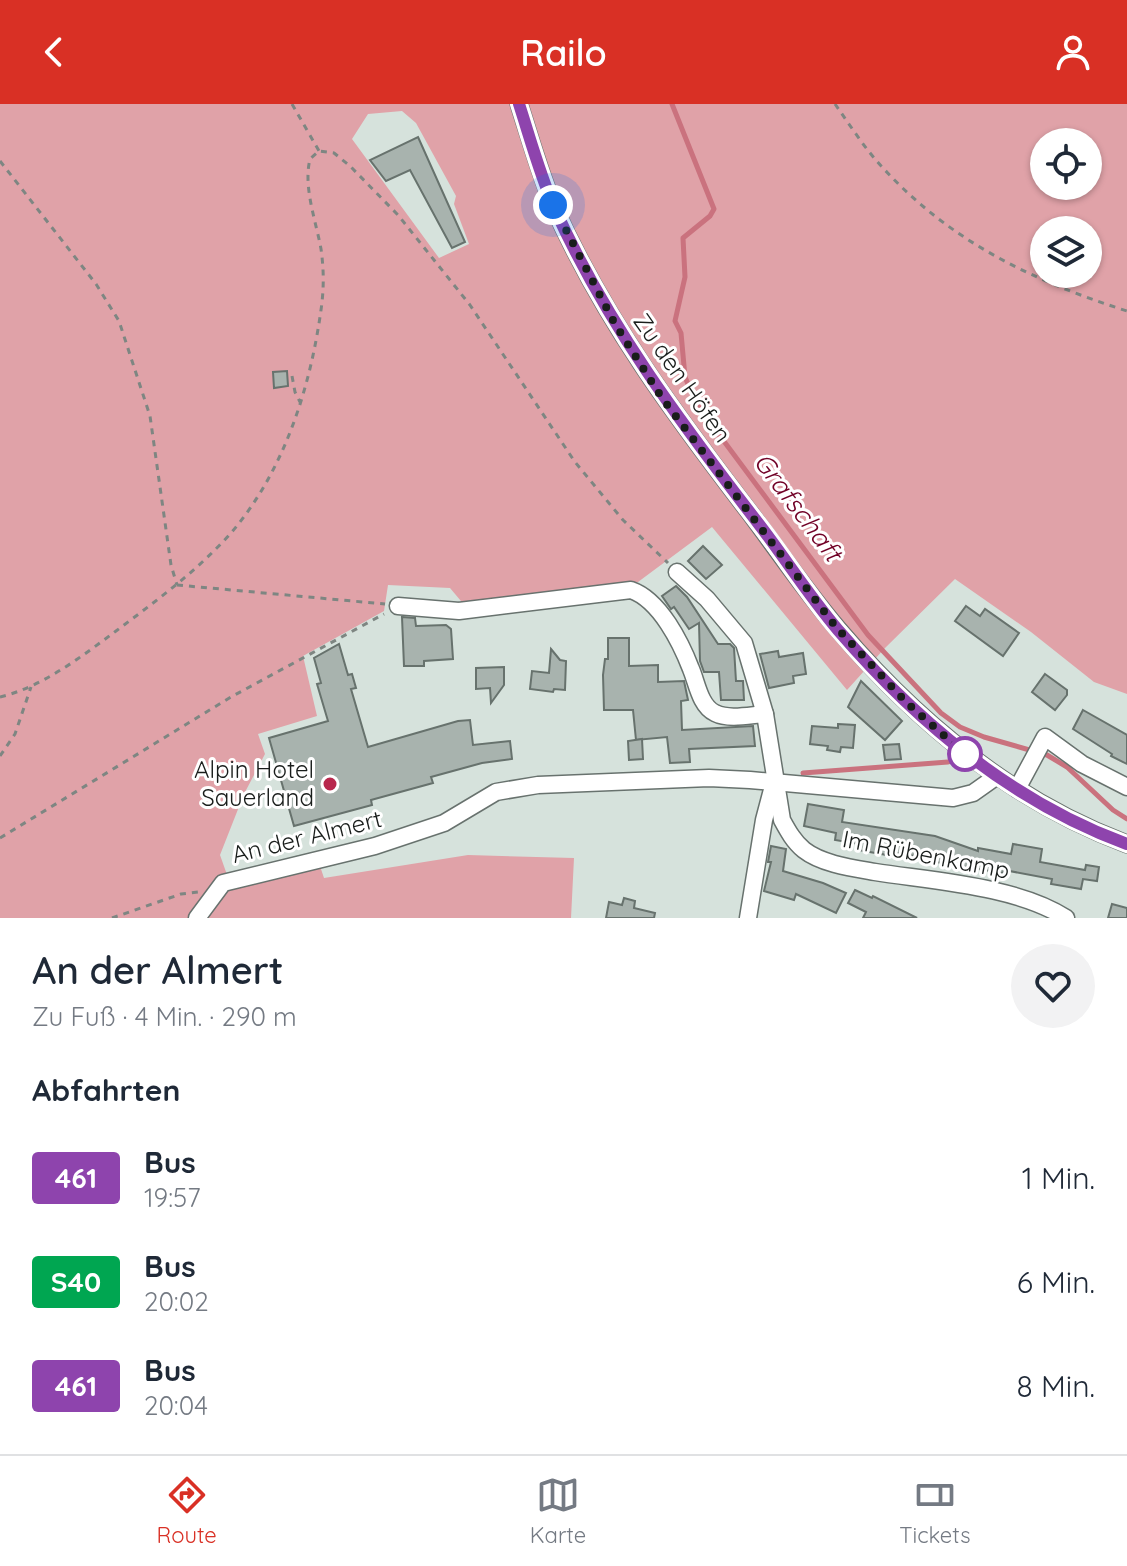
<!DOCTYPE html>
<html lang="de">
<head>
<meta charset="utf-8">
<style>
	body { margin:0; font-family:Quicksand,sans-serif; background:#f2f2f3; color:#1f2937; height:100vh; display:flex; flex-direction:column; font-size:30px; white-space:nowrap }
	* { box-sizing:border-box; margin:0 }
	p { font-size:26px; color:#747a83 }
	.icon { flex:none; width:44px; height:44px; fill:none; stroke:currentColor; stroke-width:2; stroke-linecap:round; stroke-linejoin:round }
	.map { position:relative; height:814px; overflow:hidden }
	.panel { display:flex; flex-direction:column; background:#fff; flex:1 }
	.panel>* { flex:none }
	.badge { padding:0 16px; border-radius:6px; font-size:28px; line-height:52px }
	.tools { position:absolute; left:1030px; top:24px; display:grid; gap:16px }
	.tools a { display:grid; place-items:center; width:72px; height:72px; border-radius:50%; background:#fff; box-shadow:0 2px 6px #0004; font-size:40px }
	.you { position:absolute; width:40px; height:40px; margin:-20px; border:6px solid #fff; border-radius:50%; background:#1a73e8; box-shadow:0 0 0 12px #1a73e833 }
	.map>.badge { position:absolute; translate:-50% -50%; box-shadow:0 0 0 4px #fff }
	h2 { padding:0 32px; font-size:30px; line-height:72px }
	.round { display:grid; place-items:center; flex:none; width:84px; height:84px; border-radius:42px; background:#f2f2f3 }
	.headline { display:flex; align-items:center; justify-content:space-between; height:136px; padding:0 32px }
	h1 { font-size:38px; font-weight:600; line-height:60px }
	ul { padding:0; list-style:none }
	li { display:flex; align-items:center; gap:24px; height:104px; padding:0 32px }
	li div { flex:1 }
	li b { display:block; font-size:30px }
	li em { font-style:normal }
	li .badge { min-width:88px; font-weight:700; text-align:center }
	header { display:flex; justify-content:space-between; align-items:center; height:104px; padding:0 32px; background:#d93025; color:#fff; font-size:36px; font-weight:600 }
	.dock { display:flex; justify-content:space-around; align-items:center; height:112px; border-top:2px solid #e0e1e3; background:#fff; font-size:22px; color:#747a83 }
	.dock a { display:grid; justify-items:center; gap:4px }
	.dock .selected { color:#d93025 }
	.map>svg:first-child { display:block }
	.green { fill:#e0a2a8; fill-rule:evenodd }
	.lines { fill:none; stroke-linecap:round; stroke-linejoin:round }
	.stream { stroke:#ca727e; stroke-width:5 }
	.building { fill:#a8b3ae; stroke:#67726d; stroke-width:2 }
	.minor-casing { stroke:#68726e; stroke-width:19 }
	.path { stroke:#7e8682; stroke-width:3; stroke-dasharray:6 6; stroke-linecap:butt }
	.minor { stroke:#fff; stroke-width:16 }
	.line-casing { stroke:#fff; stroke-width:18 }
	.line { stroke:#8e44ad; stroke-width:12 }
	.walk { stroke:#191d1b; stroke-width:8; stroke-dasharray:0 14.4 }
	.stop-dot { fill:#fff; stroke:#8e44ad; stroke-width:4 }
	.poi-dot { fill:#b8274c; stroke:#fff; stroke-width:3 }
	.labels { text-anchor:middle; stroke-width:6; stroke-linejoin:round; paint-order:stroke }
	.street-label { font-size:24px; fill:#191d1b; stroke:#fff }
	.poi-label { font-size:24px; fill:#191d1b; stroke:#fff; text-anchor:end }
	.water-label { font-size:26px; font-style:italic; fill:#710026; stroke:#fff }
</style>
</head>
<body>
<header><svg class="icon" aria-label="back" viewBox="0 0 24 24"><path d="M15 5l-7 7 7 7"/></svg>Railo<svg class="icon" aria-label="person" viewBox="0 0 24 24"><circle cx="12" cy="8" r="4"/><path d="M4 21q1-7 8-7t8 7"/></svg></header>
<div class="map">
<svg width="1127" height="814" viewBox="0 0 1127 814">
	<rect width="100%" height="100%" fill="#d6e2dc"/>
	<path class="green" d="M0,0H1127V590L1094,578L1031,528L955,475L884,545L847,586L712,423L638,478L466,503L450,484L388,481L384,507L303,552L317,612L258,630L265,650L244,690L220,751L231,782L320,762L324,774L468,751L574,754L571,814H0ZM402,7L416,19L456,92L454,100L469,140L439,154L352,35L368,10ZM1044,38H1088V82H1044ZM1044,126H1088V170H1044Z"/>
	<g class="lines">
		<g class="stream">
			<path d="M672,0L714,105L710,112L683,134L685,173L675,217L681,229L685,273L697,301L868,531L941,609L960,623L984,633L1047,651L1067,663L1113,706L1127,715"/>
			<path d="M803,669L948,658"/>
		</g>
	</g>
	<g class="building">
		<path d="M418,33L465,138L452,144L410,66L386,77L370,56Z"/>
		<path d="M287,267L288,282L274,284L273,268Z"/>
		<path d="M703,442L722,461L706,475L688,457Z"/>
		<path d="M676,482L687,493L718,540H730L734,544L736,577H743L744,596H721L719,568H704L700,557L699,519L689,525L674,503L671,505L662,492Z"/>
		<path d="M966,502L980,512L985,505L1019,529L1003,552L955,517Z"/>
		<path d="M402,513L415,514L416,522L446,521L451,525L453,555L424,557V562H404Z"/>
		<path d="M608,534H629V562L658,561V578L684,577L688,596L681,597L682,626L753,622L755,642L689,645L690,658L670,659L667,633L636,636L633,606H604L603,571L605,555H608Z"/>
		<path d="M339,540L348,571L352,570L356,584L351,585L368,643L458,617L470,616L473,641L510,637L512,655L482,659L431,673L433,679L371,696L372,701L294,722L269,634L328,617L317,580L321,579L314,554Z"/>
		<path d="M551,545L560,556L566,557L565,586L554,585L553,588L530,585L532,567L549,569Z"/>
		<path d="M778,547L779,553L803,549L806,570L793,572L794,579L769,584L760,550Z"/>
		<path d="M504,563V581L491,599L490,584L476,585V564Z"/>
		<path d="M1045,570L1067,586V591L1055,606L1032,588Z"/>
		<path d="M861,577L902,617L885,636L848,603Z"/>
		<path d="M1083,606L1127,631V660L1111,652L1112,650L1073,625Z"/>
		<path d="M838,620L855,621L853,644L841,643L840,648L827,646L828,642L810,640L812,622L838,624Z"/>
		<path d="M642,635L643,655L629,656L628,637Z"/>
		<path d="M899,640L901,655L885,656L883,641Z"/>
		<path d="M808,700L844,706L842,718L935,732L978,747V744L1011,750L1013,740L1042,745L1040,758L1085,766L1086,761L1099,763L1097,777L1083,775L1081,785L1051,780L1052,775L1004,766L1003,769L924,756L925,754L888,747L887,751L858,746L859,740L835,736L836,729L804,722Z"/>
		<path d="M771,742L786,745L783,767L823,779L846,789L836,809L796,790L794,796L764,787L771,758H768Z"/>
		<path d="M855,786L872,794L873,792L917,814H863L866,808L848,799Z"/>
		<path d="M624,794L635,797L634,804L655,809L654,814H606L609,798L622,801Z"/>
		<path d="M1112,800L1127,804V814H1108Z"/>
	</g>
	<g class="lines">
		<g class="minor-casing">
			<g id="minor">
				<path d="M519,0C530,34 540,70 554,103C605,217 675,311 750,409C779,448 807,489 838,525C917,618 1012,697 1127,740"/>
				<path d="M677,468L707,495L744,539L765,610L782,716C788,727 794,738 804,746C822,760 852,764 875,768C932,777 1017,782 1066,814"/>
				<path d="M398,502L459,507L631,486C660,496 681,539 691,565C697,579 700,602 715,609C729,616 750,611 765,610"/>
				<path d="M1017,685L1045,633L1082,660L1127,683"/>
				<path d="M197,814L223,779L375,742L444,719L496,688L538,681L709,674L750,676L953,694L973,689L997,672"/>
				<path d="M748,814L764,716L773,682"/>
			</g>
		</g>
		<g class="path">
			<path d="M292,0L319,47"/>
			<path d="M835,0C850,21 865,45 883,64C951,138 1033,177 1127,207"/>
			<path d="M0,57L96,180L119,217L150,312L171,461L177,481"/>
			<path d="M292,272L295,288L300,298"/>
			<path d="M177,481L385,500"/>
			<path d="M0,593C42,583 81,553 116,527C156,497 197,467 231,429C284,367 310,285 321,206C324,185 324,166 321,145C316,117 303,83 310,55L319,47L334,49L350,62L398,111L470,201L575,358L623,416L668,459"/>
			<path d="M0,652L15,630L31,583"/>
			<path d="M0,734L231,593L384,510"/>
			<path d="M112,814L181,790L198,788"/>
		</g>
		<use href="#minor" class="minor"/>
	</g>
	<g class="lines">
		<g class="line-casing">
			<path id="line" d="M519,0C530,34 540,71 554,103C606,219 681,319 758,419C785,454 809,492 838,526C917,618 1012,698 1127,740"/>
		</g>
		<use href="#line" class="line"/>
		<path class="walk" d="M553,101L615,220L662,294L836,523L908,600L965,650"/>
	</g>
	<circle class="stop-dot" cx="965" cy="650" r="16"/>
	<circle class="poi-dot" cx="330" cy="680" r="8"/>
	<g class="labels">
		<g class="street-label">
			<text transform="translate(682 274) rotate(55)" y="8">Zu den Höfen</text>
			<text transform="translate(307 733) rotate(-14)" y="8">An der Almert</text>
			<text transform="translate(926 751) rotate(11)" y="8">Im Rübenkamp</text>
		</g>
		<g class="poi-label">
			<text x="314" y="674">Alpin Hotel<tspan x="314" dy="28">Sauerland</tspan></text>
		</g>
		<g class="water-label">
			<text transform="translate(798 403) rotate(53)" y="9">Grafschaft</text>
		</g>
	</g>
</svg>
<div class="tools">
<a><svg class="icon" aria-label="locate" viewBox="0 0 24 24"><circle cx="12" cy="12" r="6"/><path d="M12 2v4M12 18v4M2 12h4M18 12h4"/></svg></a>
<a><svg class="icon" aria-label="layers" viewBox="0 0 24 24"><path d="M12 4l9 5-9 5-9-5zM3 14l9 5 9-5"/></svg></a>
</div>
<div class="you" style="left:553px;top:101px"></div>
</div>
<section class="panel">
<div class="headline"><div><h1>An der Almert</h1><p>Zu Fuß · 4 Min. · 290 m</p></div><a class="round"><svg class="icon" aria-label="heart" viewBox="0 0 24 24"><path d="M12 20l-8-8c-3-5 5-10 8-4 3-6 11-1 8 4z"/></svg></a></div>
<h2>Abfahrten</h2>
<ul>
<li><span class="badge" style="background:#8e44ad;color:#fff">461</span><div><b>Bus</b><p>19:57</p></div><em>1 Min.</em></li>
<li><span class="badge" style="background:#00a651;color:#fff">S40</span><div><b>Bus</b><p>20:02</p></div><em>6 Min.</em></li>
<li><span class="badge" style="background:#8e44ad;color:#fff">461</span><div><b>Bus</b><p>20:04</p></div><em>8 Min.</em></li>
</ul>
</section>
<nav class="dock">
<a class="selected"><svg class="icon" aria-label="directions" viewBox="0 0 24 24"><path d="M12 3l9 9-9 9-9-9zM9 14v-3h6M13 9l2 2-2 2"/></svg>Route</a>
<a><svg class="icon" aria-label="map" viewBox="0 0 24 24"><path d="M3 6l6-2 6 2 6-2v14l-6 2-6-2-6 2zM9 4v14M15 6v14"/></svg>Karte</a>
<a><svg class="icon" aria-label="tickets" viewBox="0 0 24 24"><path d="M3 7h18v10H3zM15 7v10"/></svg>Tickets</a>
</nav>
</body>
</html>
